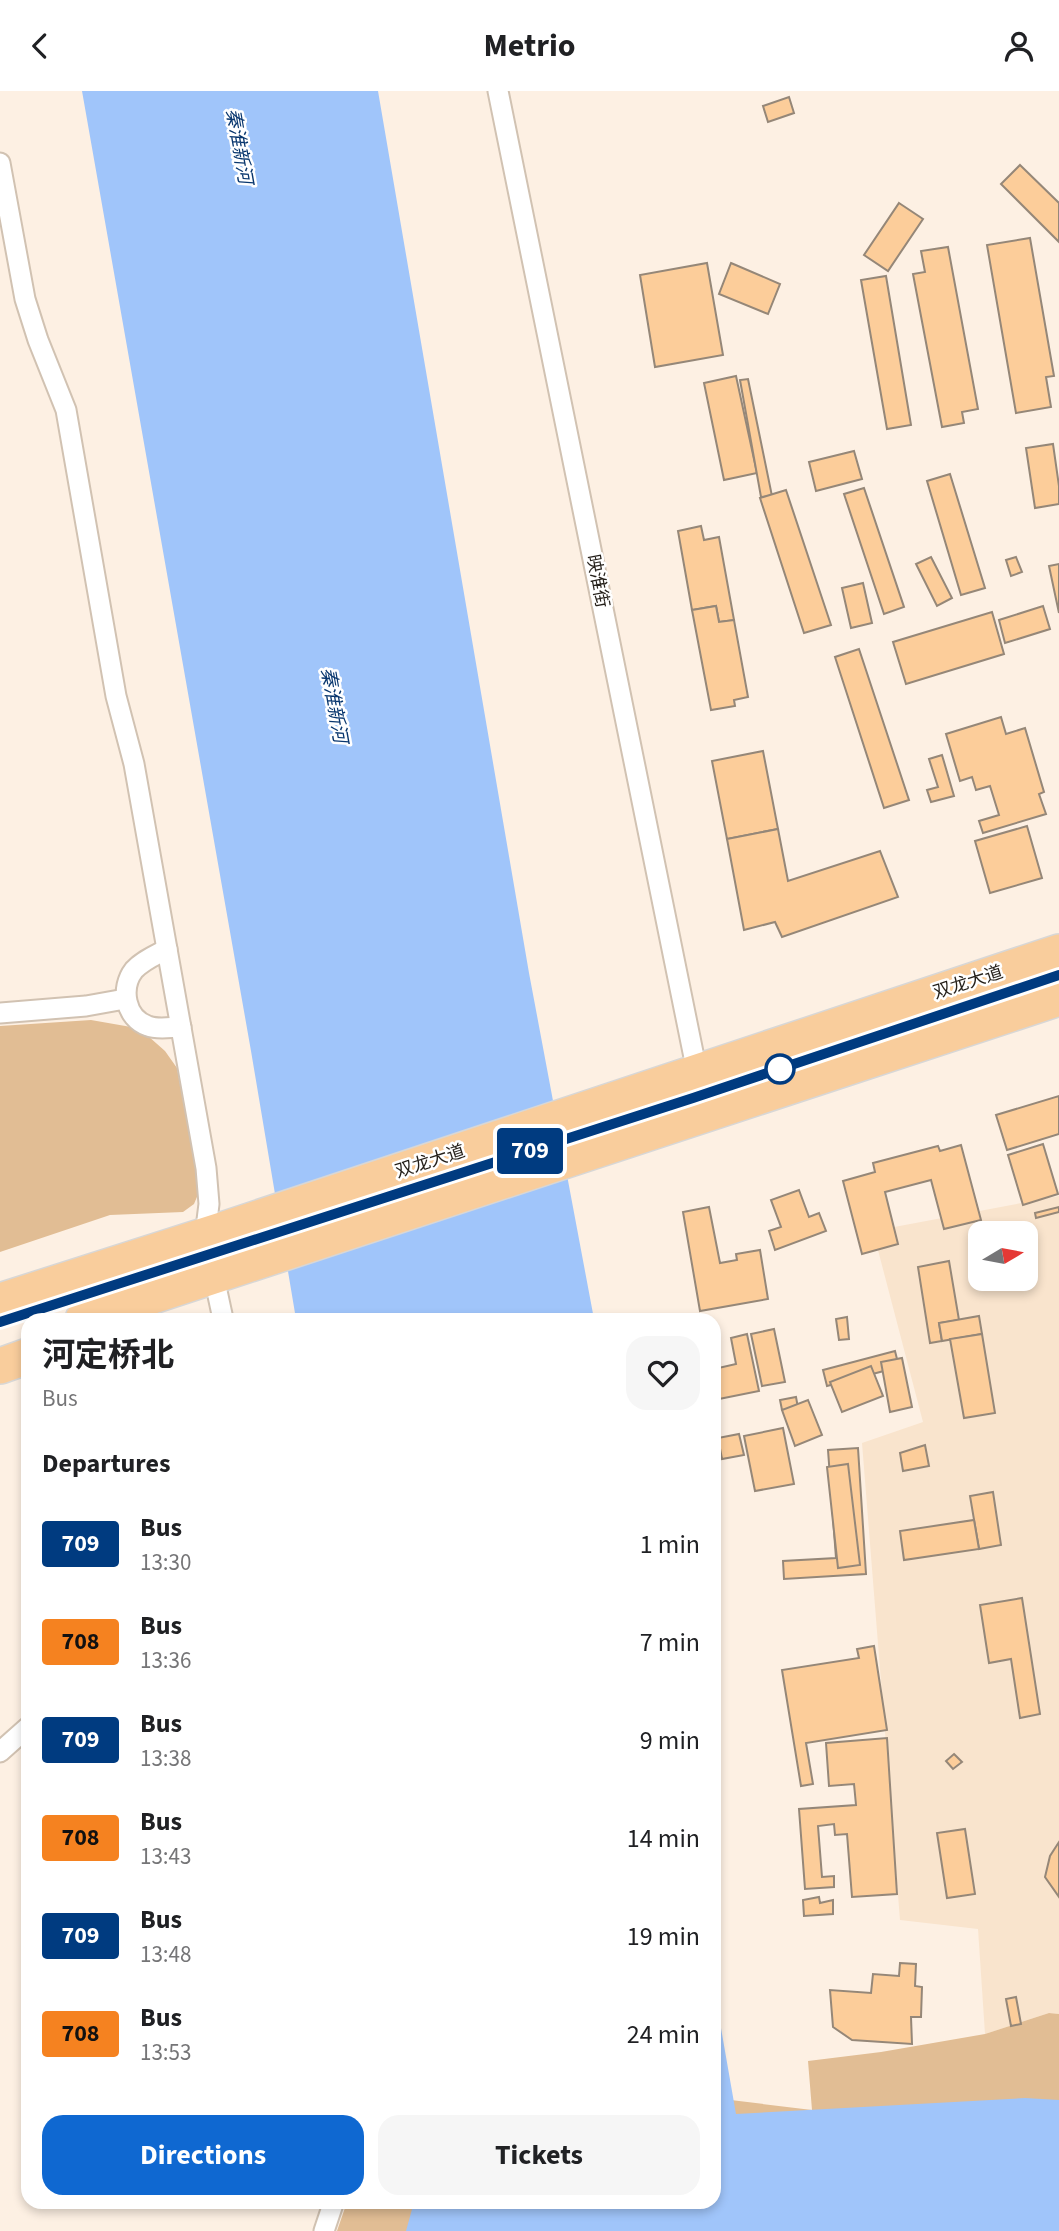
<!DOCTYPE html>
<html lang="en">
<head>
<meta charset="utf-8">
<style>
	body { margin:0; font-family:"Source Sans 3","Noto Sans SC",sans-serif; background:#f6f6f6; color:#202124; height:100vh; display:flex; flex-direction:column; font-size:26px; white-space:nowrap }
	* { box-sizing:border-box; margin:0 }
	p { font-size:23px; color:#757577 }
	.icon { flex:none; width:38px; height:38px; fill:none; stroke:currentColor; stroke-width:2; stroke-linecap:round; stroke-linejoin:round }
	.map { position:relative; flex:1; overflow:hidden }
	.sheet { position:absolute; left:21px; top:1222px; width:700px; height:896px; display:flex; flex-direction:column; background:#fff; border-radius:21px; box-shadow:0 4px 10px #0003 }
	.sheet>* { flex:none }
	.badge { padding:0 14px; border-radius:5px; font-size:24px; line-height:46px }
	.needle { width:46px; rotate:80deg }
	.fabs { position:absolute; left:968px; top:1130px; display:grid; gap:14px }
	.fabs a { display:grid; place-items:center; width:70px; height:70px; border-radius:14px; background:#fff; box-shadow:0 4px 10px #0003; font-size:35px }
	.map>.badge { position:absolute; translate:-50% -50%; box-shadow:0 0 0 4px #fff }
	h2 { padding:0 21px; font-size:26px; line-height:63px }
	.round { display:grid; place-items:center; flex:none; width:74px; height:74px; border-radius:21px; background:#f6f6f6 }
	.overview { display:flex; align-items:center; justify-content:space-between; height:119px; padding:0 21px }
	h1 { font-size:33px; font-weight:700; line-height:52px }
	.button { display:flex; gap:14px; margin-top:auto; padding:14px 21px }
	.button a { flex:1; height:80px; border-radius:21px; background:#0f68d1; color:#fff; font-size:28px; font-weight:700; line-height:80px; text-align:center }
	.button a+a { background:#f6f6f6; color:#202124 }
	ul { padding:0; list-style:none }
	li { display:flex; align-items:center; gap:21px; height:98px; padding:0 21px }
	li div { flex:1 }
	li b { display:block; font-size:26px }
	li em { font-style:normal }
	li .badge { min-width:77px; font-weight:700; text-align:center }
	header { display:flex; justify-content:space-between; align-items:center; height:91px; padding:0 21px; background:#fff; font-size:32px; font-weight:700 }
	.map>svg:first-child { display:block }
	.built { fill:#f9e4cd; fill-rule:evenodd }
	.green { fill:#e1bd94 }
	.water { fill:#a0c5fa }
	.building { fill:#fccd9a; stroke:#958778; stroke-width:2 }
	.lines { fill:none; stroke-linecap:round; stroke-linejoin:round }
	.street-casing { stroke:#d1c2b2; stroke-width:23 }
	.highway-casing { stroke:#d8d7d6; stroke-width:38 }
	.street { stroke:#fff; stroke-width:19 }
	.highway { stroke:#f9cd9c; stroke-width:35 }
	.line-casing { stroke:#fff; stroke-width:16 }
	.line { stroke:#003b80; stroke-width:10 }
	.stop-dot { fill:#fff; stroke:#003b80; stroke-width:3.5 }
	.labels { text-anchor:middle; stroke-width:5; stroke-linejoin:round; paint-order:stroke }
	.street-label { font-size:18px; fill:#241f19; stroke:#fff }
	.water-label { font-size:19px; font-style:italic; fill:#08366e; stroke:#fff }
</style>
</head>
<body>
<header><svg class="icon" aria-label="back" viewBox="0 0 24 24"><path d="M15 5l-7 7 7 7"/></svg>Metrio<svg class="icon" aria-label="person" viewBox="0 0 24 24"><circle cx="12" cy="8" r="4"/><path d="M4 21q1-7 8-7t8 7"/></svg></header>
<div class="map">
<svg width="1059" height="2140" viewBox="0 0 1059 2140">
	<rect width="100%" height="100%" fill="#fdf0e3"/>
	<path class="built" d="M1059,1105V1923L1049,1922L985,1943L978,1838L900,1829L862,1352L923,1331L873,1140ZM980,1143H1026V1188H980Z"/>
	<g class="green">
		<path d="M91,929L131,936L148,945L165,960L177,977L197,1084L199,1101L194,1113L183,1121L110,1124L0,1161V935Z"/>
		<path d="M1049,1922L1059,1923V2140H337L347,2111L714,2110V2007L812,2019L808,1970L881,1961L985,1943Z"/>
	</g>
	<g class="water">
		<path d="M82,0H378L529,882L594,1228H296L251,960Z"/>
		<path d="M714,1897L736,2023L1025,2007L1059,2009V2140H406L414,2111L714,2110Z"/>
	</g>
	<g class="building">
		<path d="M789,6L794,22L768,31L763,15Z"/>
		<path d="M1020,74L1059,112V151L1001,93Z"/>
		<path d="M899,112L923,128L888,180L864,164Z"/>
		<path d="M1030,147L1054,285L1046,286L1051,316L1016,322L987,154Z"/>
		<path d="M948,156L978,318L962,321L964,332L942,336L913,183L925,181L921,160Z"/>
		<path d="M707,172L723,264L655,276L640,184Z"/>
		<path d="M731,172L780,193L768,223L719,203Z"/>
		<path d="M886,185L911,334L887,338L861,189Z"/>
		<path d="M736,285L757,382L724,389L704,292Z"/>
		<path d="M748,288L772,405L761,406L740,289Z"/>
		<path d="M1053,353L1059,395V413L1035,417L1026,357Z"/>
		<path d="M854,360L862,388L816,400L809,371Z"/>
		<path d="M950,383L985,497L961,504L927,390Z"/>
		<path d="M864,397L904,516L884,523L844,403Z"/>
		<path d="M786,399L831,534L804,542L760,407Z"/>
		<path d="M701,435L704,449L719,446L734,529L719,531L716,515L692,519L678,440Z"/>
		<path d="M931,466L952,507L937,515L916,473Z"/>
		<path d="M1016,466L1022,481L1011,485L1006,469Z"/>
		<path d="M1059,473V522L1049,475Z"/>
		<path d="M863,492L872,532L851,537L842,497Z"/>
		<path d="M716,515L719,531L734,529L748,606L734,609L735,615L711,619L692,519Z"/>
		<path d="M1043,515L1050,538L1005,552L999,529Z"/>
		<path d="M992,521L1004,563L906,593L893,551Z"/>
		<path d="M859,558L909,709L884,717L835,566Z"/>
		<path d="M1001,626L1006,643L1025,637L1044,701L1039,703L1046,723L983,742L979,730L999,724L990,695L976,699L972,686L960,690L946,643Z"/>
		<path d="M763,660L778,738L727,748L712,670Z"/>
		<path d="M942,664L954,705L931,711L927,699L938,696L929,668Z"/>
		<path d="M1027,735L1042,787L990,802L975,750Z"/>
		<path d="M778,738L788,790L880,760L898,806L782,846L775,831L744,839L727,748Z"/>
		<path d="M1059,1005V1043L1007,1059L996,1024Z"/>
		<path d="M1043,1053L1058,1103L1023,1114L1008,1064Z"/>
		<path d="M961,1054L981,1129L944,1138L931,1089L885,1101L898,1153L862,1163L843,1090L875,1081L873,1072L938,1055L940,1060Z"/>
		<path d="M799,1099L809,1126L819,1122L826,1140L775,1159L769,1140L781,1136L771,1109Z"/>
		<path d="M709,1116L720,1172L737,1169L736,1163L760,1159L768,1208L700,1220L683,1121Z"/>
		<path d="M1059,1116V1121L1036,1127L1035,1122Z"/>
		<path d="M949,1170L959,1229L939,1232L942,1250L930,1252L918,1176Z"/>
		<path d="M979,1225L982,1243L942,1250L939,1232Z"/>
		<path d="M847,1226L849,1248L839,1249L836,1228Z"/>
		<path d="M774,1238L785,1291L762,1295L751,1243Z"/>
		<path d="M747,1243L759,1300L714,1309V1278L736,1273L731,1247Z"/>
		<path d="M982,1243L995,1322L964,1327L950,1248Z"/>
		<path d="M895,1260L899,1276L827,1295L823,1279Z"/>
		<path d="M902,1267L912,1316L890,1321L881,1271Z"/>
		<path d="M871,1275L883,1305L842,1321L830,1291Z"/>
		<path d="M796,1306L798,1317L782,1319L780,1309Z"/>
		<path d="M808,1309L822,1344L795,1355L782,1319Z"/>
		<path d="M783,1337L794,1393L755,1400L744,1345Z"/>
		<path d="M739,1343L744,1364L722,1368L718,1347Z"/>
		<path d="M925,1354L929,1375L903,1380L900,1362Z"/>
		<path d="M858,1357L866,1483L784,1488L783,1470L836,1467L828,1359Z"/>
		<path d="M848,1373L860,1474L838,1477L827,1376Z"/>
		<path d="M993,1401L1001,1454L979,1458L970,1405Z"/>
		<path d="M974,1429L979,1458L904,1469L900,1440Z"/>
		<path d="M1022,1507L1040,1623L1020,1627L1011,1568L989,1572L980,1514Z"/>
		<path d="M874,1555L887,1639L806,1652L813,1693L801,1695L782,1579L859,1567L857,1558Z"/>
		<path d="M887,1647L897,1803L852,1806L847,1743L835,1744L834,1733L818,1735L822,1786L834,1785V1796L805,1798L799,1718L856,1714L854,1693L829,1695L826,1652Z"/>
		<path d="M954,1663L962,1671L953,1678L946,1670Z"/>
		<path d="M965,1738L975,1803L947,1807L937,1742Z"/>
		<path d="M1059,1751V1806L1045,1786L1050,1765Z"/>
		<path d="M819,1806L820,1812L833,1809V1823L804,1825L803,1809Z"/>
		<path d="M900,1872L916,1873L915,1895L922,1896L921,1926H911L912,1953L852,1949L833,1936L830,1899L871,1902L873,1883L899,1885Z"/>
		<path d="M1016,1906L1021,1933L1011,1935L1006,1908Z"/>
	</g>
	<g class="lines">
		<g class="street-casing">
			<g id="street">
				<path d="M498,0L697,981"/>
				<path d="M0,72L25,208L38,249L66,319L116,605L134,673L206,1077L209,1113L205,1145"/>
				<path d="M167,858C156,864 143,869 134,879C120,897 125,927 148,935C158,939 171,936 181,936"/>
				<path d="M0,922L86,915L125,908"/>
				<path d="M217,1200L223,1228"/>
				<path d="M0,1661L28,1636"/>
				<path d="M324,2140L334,2110"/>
			</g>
		</g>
		<g class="highway-casing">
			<g id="highway">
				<path d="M0,1210L222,1139L1059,861"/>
				<path d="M83,1228L1059,907"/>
				<path d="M0,1275L28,1265"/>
			</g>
		</g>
		<use href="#street" class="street"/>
		<use href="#highway" class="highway"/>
	</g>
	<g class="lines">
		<g class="line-casing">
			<path id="line" d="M0,1231L693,1007L1059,884"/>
		</g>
		<use href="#line" class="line"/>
	</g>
	<circle class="stop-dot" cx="780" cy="978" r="14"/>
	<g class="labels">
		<g class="street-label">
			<text transform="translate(598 490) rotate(79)" y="6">映淮街</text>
			<text transform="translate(968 891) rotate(-18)" y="6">双龙大道</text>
			<text transform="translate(430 1070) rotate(-18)" y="6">双龙大道</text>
		</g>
		<g class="water-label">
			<text transform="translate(240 55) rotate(80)" y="7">秦淮新河</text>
			<text transform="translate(335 614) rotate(80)" y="7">秦淮新河</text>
		</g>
	</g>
</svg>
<div class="fabs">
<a><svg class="needle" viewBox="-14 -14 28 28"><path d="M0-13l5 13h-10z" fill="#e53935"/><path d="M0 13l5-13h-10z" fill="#757577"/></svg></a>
</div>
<b class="badge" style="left:530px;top:1060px;background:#003b80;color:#fff">709</b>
<section class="sheet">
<div class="overview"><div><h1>河定桥北</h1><p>Bus</p></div><a class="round"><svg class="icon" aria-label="heart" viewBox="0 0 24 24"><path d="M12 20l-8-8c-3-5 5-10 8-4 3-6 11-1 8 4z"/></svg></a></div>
<h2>Departures</h2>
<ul>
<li><span class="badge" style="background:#003b80;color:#fff">709</span><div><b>Bus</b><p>13:30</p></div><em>1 min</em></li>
<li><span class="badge" style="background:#f58220;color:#111">708</span><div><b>Bus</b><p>13:36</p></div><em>7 min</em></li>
<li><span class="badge" style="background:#003b80;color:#fff">709</span><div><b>Bus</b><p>13:38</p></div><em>9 min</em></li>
<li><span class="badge" style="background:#f58220;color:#111">708</span><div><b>Bus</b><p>13:43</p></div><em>14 min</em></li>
<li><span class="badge" style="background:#003b80;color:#fff">709</span><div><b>Bus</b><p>13:48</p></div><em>19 min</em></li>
<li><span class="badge" style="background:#f58220;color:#111">708</span><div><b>Bus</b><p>13:53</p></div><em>24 min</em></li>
</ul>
<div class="button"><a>Directions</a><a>Tickets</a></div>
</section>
</div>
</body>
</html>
